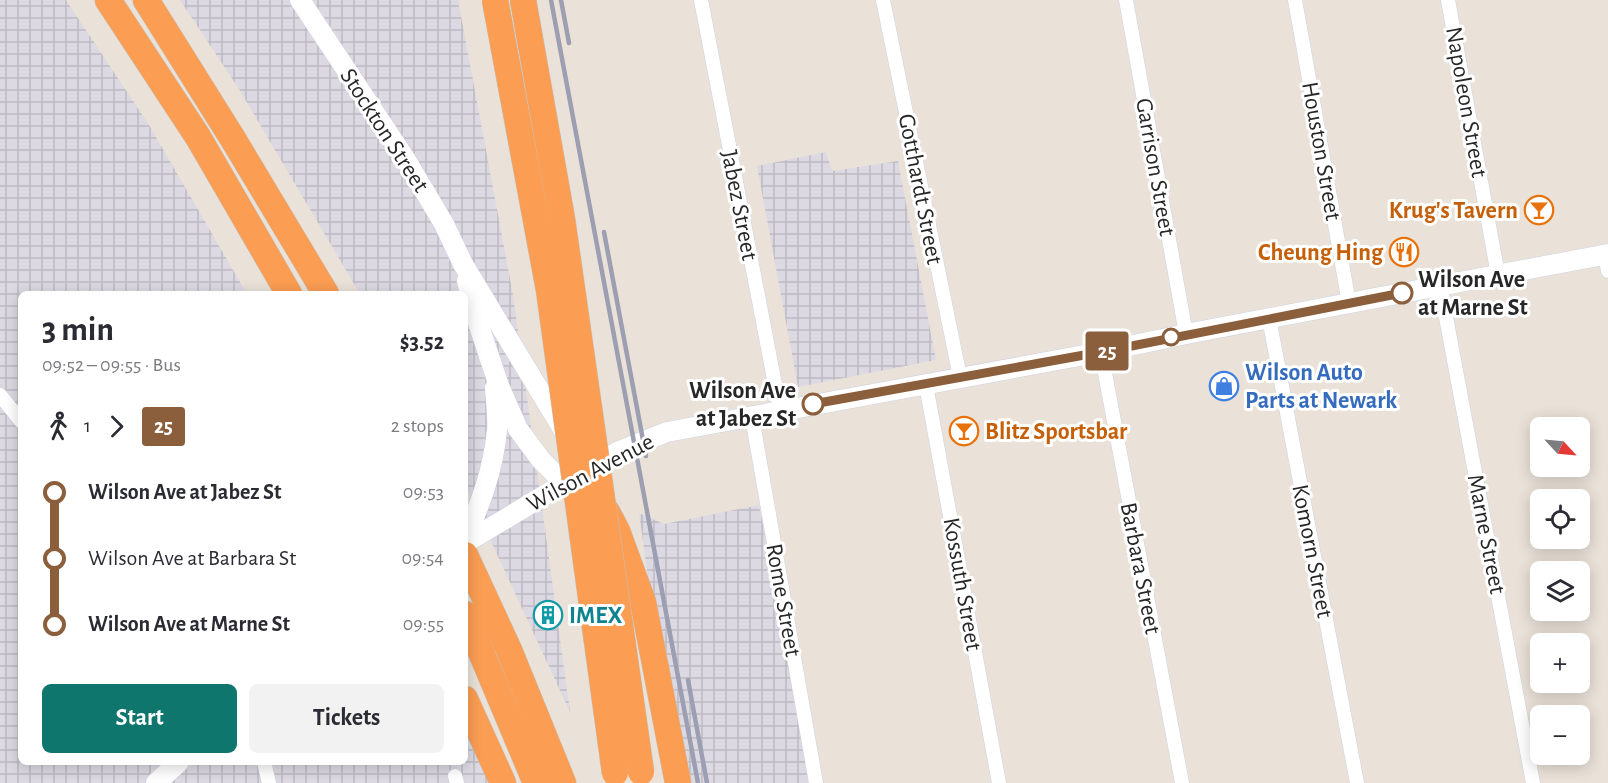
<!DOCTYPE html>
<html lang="en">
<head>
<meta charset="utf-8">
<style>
	body { margin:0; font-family:"Alegreya Sans",sans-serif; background:#f2f2f3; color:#2b2b33; height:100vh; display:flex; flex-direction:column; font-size:22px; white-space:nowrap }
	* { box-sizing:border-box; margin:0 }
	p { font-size:20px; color:#7c7c81 }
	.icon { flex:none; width:33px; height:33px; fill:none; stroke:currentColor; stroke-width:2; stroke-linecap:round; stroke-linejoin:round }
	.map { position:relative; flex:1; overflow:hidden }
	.side { position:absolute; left:18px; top:291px; width:450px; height:474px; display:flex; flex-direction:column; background:#fff; border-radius:9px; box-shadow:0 3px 15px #0003 }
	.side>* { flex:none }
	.badge { padding:0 12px; border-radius:4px; font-size:21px; line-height:39px }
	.needle { width:39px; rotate:116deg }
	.buttons { position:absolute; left:1530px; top:417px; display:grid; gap:12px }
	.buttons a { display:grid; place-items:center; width:60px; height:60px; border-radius:9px; background:#fff; box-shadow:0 3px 15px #0003; font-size:30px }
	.map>.badge { position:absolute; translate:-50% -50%; box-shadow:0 0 0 3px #fff }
	.legs { display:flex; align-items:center; gap:9px; height:66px; padding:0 24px; font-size:20px }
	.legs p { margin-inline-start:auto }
	.head { display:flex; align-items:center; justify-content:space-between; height:102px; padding:0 24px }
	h1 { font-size:33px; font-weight:700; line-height:45px }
	.button { display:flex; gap:12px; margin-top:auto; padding:12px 24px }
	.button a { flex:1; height:69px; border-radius:9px; background:#0f766e; color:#fff; font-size:24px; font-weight:700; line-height:69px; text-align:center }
	.button a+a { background:#f2f2f3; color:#2b2b33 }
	ul { padding:0 24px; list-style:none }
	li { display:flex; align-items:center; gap:21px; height:66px; font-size:22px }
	li i { display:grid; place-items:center; width:9px; height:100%; margin:0 8px; background:currentColor }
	li i::after { content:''; width:15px; height:15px; margin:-8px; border:4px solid; border-radius:50%; background:#fff }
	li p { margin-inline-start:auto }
	li:first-child i { background:linear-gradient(#0000 50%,currentColor 0) }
	li:last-child i { background:linear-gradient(currentColor 50%,#0000 0) }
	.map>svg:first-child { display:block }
	.industrial { fill:url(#industrial-grid) }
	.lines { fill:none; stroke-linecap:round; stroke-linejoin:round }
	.minor-casing { stroke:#ced1e0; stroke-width:15 }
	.secondary-casing { stroke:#ced1e0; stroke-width:21 }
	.motorway-casing { stroke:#c3c3c3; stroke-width:27 }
	.minor { stroke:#fff; stroke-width:14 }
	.secondary { stroke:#fff; stroke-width:20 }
	.motorway { stroke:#fb9d52; stroke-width:26 }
	.rail { stroke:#9c9eb1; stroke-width:4.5 }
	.motorway-bridge-casing { stroke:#c3c3c3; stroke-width:27; stroke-linecap:butt }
	.motorway-bridge { stroke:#fb9d52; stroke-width:26 }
	.line-1-casing { stroke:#fff; stroke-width:14 }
	.line-1 { stroke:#8b5e3c; stroke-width:9 }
	.stop-1-dot { fill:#fff; stroke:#8b5e3c; stroke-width:3 }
	.labels { text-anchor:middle; stroke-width:6; stroke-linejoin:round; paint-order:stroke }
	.street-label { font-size:24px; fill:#272727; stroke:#fff }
	.food-label { font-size:24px; font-weight:bold; fill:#c56008; stroke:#fff; text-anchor:end }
	.stop-label { font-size:24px; font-weight:bold; fill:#272727; stroke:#fff; text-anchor:start }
	.shop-label { font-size:24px; font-weight:bold; fill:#366cbe; stroke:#fff; text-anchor:start }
	.culture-label { font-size:24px; font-weight:bold; fill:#0d838f; stroke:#fff; text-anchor:start }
</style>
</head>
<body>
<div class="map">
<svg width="1608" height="783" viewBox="0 0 1608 783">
	<defs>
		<pattern id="industrial-grid" width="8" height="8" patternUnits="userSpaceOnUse" patternTransform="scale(1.5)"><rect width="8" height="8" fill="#dcd9e2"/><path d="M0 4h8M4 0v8" fill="none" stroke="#bdbac2"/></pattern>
	</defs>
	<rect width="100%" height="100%" fill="#eae2d8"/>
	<g class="industrial">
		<path d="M0,0H66L149,125L247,294H21V762H465V706L495,783H0Z"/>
		<path d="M180,0H458L513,295L570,712L465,485V294H360L239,89Z"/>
		<path d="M826,152L832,171L898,161L936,360L798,387L757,166Z"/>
		<path d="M759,505L812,783H677L639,513L664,524Z"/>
	</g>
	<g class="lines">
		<g class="minor-casing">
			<g id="minor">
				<path d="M701,0L780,410"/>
				<path d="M883,0L960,377"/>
				<path d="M1126,0L1186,334"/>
				<path d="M1295,0L1349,303"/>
				<path d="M1448,0L1498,275"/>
				<path d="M1605,255L1608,271"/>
				<path d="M1440,285L1533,783"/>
				<path d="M1269,318L1357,783"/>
				<path d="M1101,352L1182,783"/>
				<path d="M926,385L999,783"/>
				<path d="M0,395L21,421"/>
				<path d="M752,417L816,783"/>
				<path d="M264,762L269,783"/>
				<path d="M455,776L457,783"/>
			</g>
		</g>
		<g class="secondary-casing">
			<g id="secondary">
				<path d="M300,0L406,160L444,224L463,264L567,436"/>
				<path d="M467,281L475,314L499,386L518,429L541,460L564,483"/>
				<path d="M465,539C481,502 493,471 497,430C498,417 496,402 495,388"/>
				<path d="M465,543L617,452L667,432L1101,352L1186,334L1608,254"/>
				<path d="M156,783L179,762"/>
			</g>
		</g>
		<g class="motorway-casing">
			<g id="motorway">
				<path d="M108,0L198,137L289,294"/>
				<path d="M146,0L233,139L326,294"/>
				<path d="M607,512L617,531L643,602L678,783"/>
				<path d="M465,555L509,650L563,783"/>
				<path d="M465,614L536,783"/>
				<path d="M465,699L503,783"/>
			</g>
		</g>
		<use href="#minor" class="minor"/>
		<use href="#secondary" class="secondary"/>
		<use href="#motorway" class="motorway"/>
		<g class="rail">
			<path d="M551,0L698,783"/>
			<path d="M561,0L569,43"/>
			<path d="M604,232L646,456"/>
			<path d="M688,680L707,783"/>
		</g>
		<g class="motorway-bridge-casing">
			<g id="motorway-bridge">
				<path d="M495,0L549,290L615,773"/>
				<path d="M523,0L562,219L641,772"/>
			</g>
		</g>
		<use href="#motorway-bridge" class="motorway-bridge"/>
	</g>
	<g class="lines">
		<g class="line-1-casing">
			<path id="line-1" d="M813,404L1101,352L1402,293"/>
		</g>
		<use href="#line-1" class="line-1"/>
	</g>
	<defs>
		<g id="bar-ring" transform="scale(1.5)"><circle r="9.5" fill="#fff" stroke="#e8710a" stroke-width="1.5"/><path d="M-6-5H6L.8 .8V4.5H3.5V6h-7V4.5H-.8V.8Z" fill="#e8710a"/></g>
		<g id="restaurant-ring" transform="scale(1.5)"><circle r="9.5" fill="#fff" stroke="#e8710a" stroke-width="1.5"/><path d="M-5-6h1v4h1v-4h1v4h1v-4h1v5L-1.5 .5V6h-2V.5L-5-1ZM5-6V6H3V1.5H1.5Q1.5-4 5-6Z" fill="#e8710a"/></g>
		<g id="shop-ring" transform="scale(1.5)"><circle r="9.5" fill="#fff" stroke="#3f7fe0" stroke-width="1.5"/><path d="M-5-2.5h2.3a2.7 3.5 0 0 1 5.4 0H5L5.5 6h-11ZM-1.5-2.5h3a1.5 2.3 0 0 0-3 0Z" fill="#3f7fe0"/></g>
		<g id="building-ring" transform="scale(1.5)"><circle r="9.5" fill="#fff" stroke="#0f9aa8" stroke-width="1.5"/><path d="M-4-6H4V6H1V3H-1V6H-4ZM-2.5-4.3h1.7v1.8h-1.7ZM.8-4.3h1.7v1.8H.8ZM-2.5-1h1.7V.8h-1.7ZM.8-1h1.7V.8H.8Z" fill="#0f9aa8"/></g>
	</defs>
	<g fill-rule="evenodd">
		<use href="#bar-ring" x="1539" y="210"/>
		<use href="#restaurant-ring" x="1404" y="252"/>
		<use href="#shop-ring" x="1224" y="386"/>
		<use href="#bar-ring" x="964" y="431"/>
		<use href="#building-ring" x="548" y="615"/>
	</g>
	<g class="stop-1-dot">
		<circle cx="1402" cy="293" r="10"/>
		<circle cx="1171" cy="337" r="8"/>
		<circle cx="813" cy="404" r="10"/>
	</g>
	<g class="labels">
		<g class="street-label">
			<text transform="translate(1467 102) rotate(80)" y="8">Napoleon Street</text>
			<text transform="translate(385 130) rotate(57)" y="8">Stockton Street</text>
			<text transform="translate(1322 151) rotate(80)" y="8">Houston Street</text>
			<text transform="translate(1156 167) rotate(80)" y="8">Garrison Street</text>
			<text transform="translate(921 189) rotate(79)" y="8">Gotthardt Street</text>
			<text transform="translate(740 205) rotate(79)" y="8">Jabez Street</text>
			<text transform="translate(590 472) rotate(-28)" y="8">Wilson Avenue</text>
			<text transform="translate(1487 534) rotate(79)" y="8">Marne Street</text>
			<text transform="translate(1313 551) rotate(79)" y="8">Komorn Street</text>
			<text transform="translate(1141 568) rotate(79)" y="8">Barbara Street</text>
			<text transform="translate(963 584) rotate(80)" y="8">Kossuth Street</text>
			<text transform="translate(784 600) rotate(80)" y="8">Rome Street</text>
		</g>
		<g class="food-label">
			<text x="1518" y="218">Krug's Tavern</text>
			<text x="1383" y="260">Cheung Hing</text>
			<text x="985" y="439" text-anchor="start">Blitz Sportsbar</text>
		</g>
		<g class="stop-label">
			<text x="1418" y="287">Wilson Ave<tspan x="1418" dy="28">at Marne St</tspan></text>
			<text x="796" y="398" text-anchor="end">Wilson Ave<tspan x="796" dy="28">at Jabez St</tspan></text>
		</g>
		<g class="shop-label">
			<text x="1245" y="380">Wilson Auto<tspan x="1245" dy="28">Parts at Newark</tspan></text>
		</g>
		<g class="culture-label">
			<text x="569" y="623">IMEX</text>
		</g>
	</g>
</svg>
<div class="buttons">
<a><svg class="needle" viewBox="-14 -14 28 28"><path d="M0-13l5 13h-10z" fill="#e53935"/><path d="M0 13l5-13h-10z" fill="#7c7c81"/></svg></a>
<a><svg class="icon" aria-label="locate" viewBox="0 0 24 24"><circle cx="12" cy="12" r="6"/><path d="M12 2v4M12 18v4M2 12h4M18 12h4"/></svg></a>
<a><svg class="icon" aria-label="layers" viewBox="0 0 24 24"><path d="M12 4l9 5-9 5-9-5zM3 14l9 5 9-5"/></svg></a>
<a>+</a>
<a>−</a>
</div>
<b class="badge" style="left:1107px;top:351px;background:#8b5e3c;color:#fff">25</b>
<section class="side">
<div class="head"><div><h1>3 min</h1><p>09:52 – 09:55 · Bus</p></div><b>$3.52</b></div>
<div class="legs"><svg class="icon" aria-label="walk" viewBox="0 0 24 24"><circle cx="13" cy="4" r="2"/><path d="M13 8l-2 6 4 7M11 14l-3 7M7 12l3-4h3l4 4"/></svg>1<svg class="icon" aria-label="forward" viewBox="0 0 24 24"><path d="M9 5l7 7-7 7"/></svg><b class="badge" style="background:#8b5e3c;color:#fff">25</b><p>2 stops</p></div>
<ul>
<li><i style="color:#8b5e3c"></i><b>Wilson Ave at Jabez St</b><p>09:53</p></li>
<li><i style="color:#8b5e3c"></i><span>Wilson Ave at Barbara St</span><p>09:54</p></li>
<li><i style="color:#8b5e3c"></i><b>Wilson Ave at Marne St</b><p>09:55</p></li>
</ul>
<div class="button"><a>Start</a><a>Tickets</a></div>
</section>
</div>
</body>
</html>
